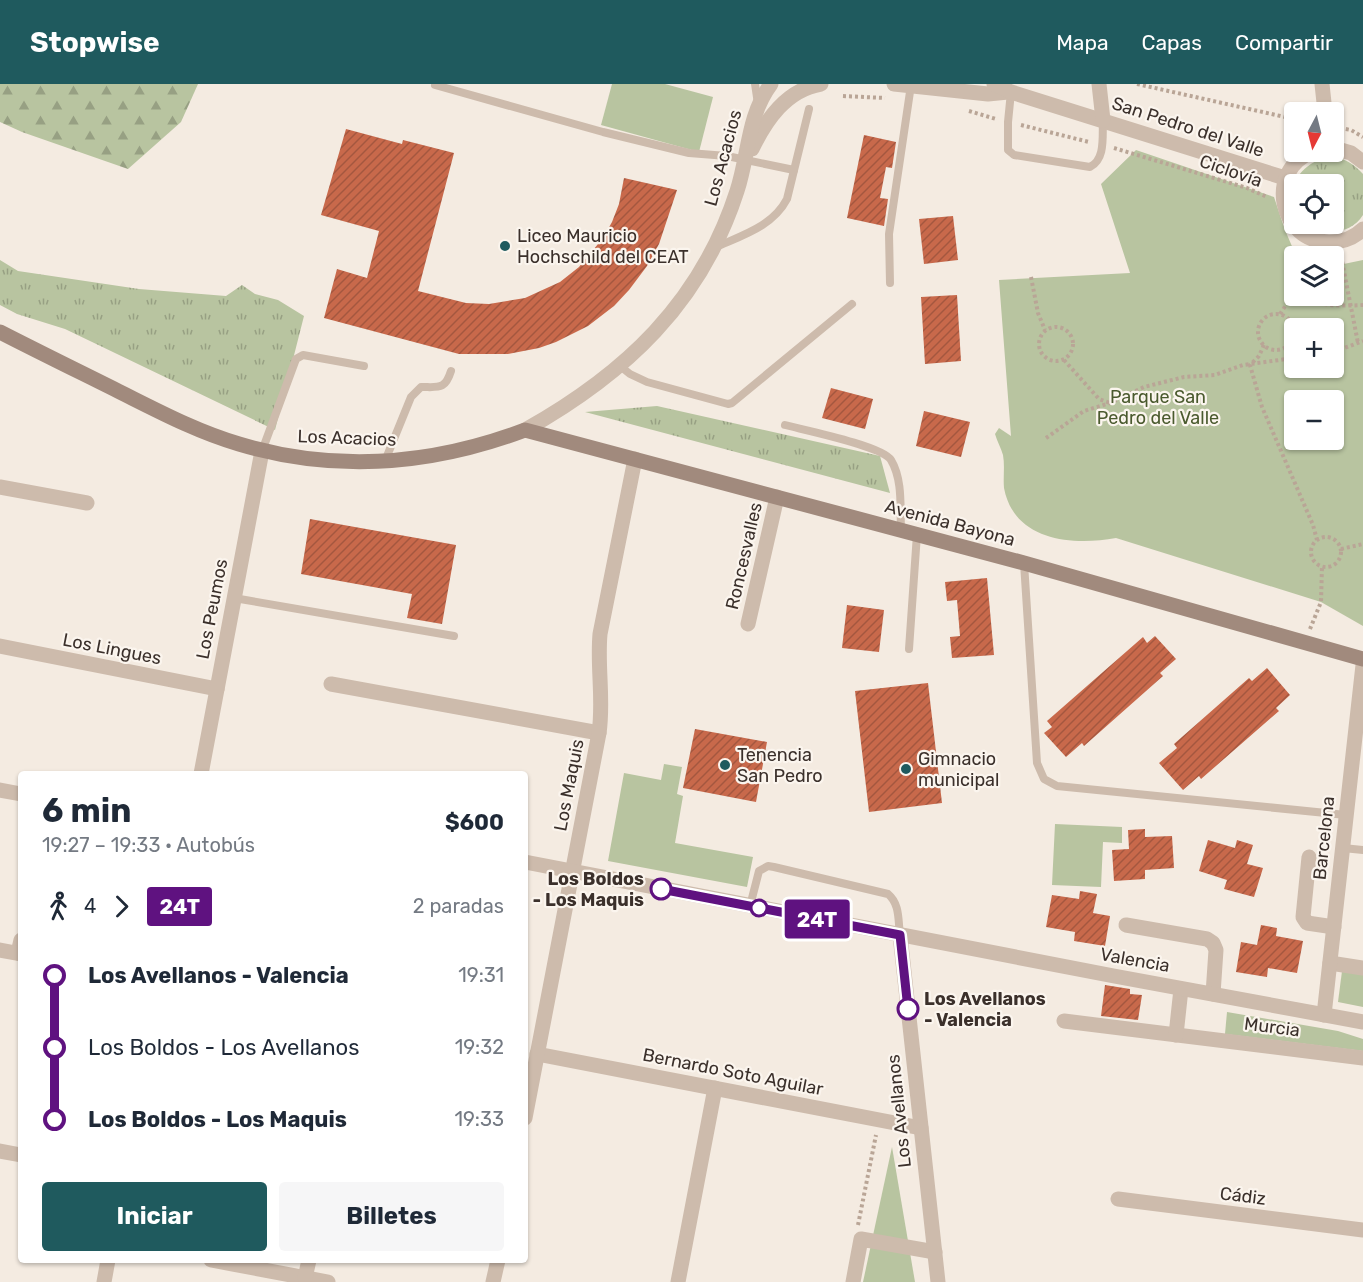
<!DOCTYPE html>
<html lang="es">
<head>
<meta charset="utf-8">
<style>
	body { margin:0; font-family:Rubik,sans-serif; background:#f6f6f7; color:#1f2937; height:100vh; display:flex; flex-direction:column; font-size:22px; white-space:nowrap }
	* { box-sizing:border-box; margin:0 }
	p { font-size:20px; color:#747a83 }
	.icon { flex:none; width:33px; height:33px; fill:none; stroke:currentColor; stroke-width:2; stroke-linecap:round; stroke-linejoin:round }
	.map { position:relative; flex:1; overflow:hidden }
	.panel { position:absolute; left:18px; top:687px; width:510px; height:492px; display:flex; flex-direction:column; background:#fff; border-radius:6px; box-shadow:0 2px 4px #0004 }
	.panel>* { flex:none }
	.badge { padding:0 12px; border-radius:4px; font-size:21px; line-height:39px }
	.needle { width:39px; rotate:187deg }
	.fabs { position:absolute; left:1284px; top:18px; display:grid; gap:12px }
	.fabs a { display:grid; place-items:center; width:60px; height:60px; border-radius:6px; background:#fff; box-shadow:0 2px 4px #0004; font-size:30px }
	.map>.badge { position:absolute; translate:-50% -50%; box-shadow:0 0 0 3px #fff }
	.legs { display:flex; align-items:center; gap:9px; height:66px; padding:0 24px; font-size:20px }
	.legs p { margin-inline-start:auto }
	.headline { display:flex; align-items:center; justify-content:space-between; height:102px; padding:0 24px }
	h1 { font-size:33px; font-weight:700; line-height:45px }
	.button { display:flex; gap:12px; margin-top:auto; padding:12px 24px }
	.button a { flex:1; height:69px; border-radius:6px; background:#1f5a5e; color:#fff; font-size:24px; font-weight:700; line-height:69px; text-align:center }
	.button a+a { background:#f6f6f7; color:#1f2937 }
	ul { padding:0 24px; list-style:none }
	li { display:flex; align-items:center; gap:21px; height:72px; font-size:22px }
	li i { display:grid; place-items:center; width:9px; height:100%; margin:0 8px; background:currentColor }
	li i::after { content:''; width:15px; height:15px; margin:-8px; border:4px solid; border-radius:50%; background:#fff }
	li p { margin-inline-start:auto }
	li:first-child i { background:linear-gradient(#0000 50%,currentColor 0) }
	li:last-child i { background:linear-gradient(currentColor 50%,#0000 0) }
	header { display:flex; align-items:center; gap:36px; box-sizing:border-box; height:84px; padding:0 30px; background:#1f5a5e; color:#fff }
	header strong { font-size:28px }
	nav { display:flex; gap:33px; margin-inline-start:auto; font-size:21px }
	.map>svg:first-child { display:block }
	.grass { fill:url(#grass-tufts) }
	.forest { fill:url(#forest-firs) }
	.park { fill:#b8c4a0; fill-rule:evenodd }
	.building { fill:url(#building-hatch) }
	.lines { fill:none; stroke-linecap:round; stroke-linejoin:round }
	.path { stroke:#b9a596; stroke-width:4; stroke-dasharray:3 3; stroke-linecap:butt }
	.service { stroke:#cdbbac; stroke-width:8 }
	.minor { stroke:#cdbbac; stroke-width:15 }
	.tertiary { stroke:#cdbbac; stroke-width:15 }
	.secondary { stroke:#a18a7d; stroke-width:15 }
	.line-1-casing { stroke:#fff; stroke-width:14 }
	.line-1 { stroke:#5f1280; stroke-width:9 }
	.poi-dot { fill:#1f5a5e; stroke:#fbf5ee; stroke-width:2 }
	.stop-1-dot { fill:#fff; stroke:#5f1280; stroke-width:3 }
	.labels { text-anchor:middle; stroke-width:4.5; stroke-linejoin:round; paint-order:stroke }
	.street-label { font-size:18px; fill:#3b302b; stroke:#fbf5ee }
	.poi-label { font-size:18px; fill:#3b302b; stroke:#fbf5ee; text-anchor:start }
	.park-label { font-size:18px; fill:#4a5a2e; stroke:#fbf5ee }
	.stop-label { font-size:18px; font-weight:bold; fill:#3b302b; stroke:#fbf5ee; text-anchor:end }
</style>
</head>
<body>
<header>
<strong>Stopwise</strong>
<nav><a>Mapa</a><a>Capas</a><a>Compartir</a></nav>
</header>
<div class="map">
<svg width="1363" height="1198" viewBox="0 0 1363 1198">
	<defs>
		<pattern id="grass-tufts" width="24" height="20" patternUnits="userSpaceOnUse" patternTransform="scale(1.5)"><rect width="24" height="20" fill="#b8c4a0"/><path d="M3 7l-1-3M5 7V3M7 7l1-3M15 17l-1-3M17 17v-4M19 17l1-3" fill="none" stroke="#97a083"/></pattern>
		<pattern id="forest-firs" width="22" height="20" patternUnits="userSpaceOnUse" patternTransform="scale(1.5)"><rect width="22" height="20" fill="#b8c4a0"/><path d="M5 1l3.5 6h-7zM16 11l3.5 6h-7z" fill="#97a083"/></pattern>
		<pattern id="building-hatch" width="6" height="6" patternUnits="userSpaceOnUse" patternTransform="scale(1.5)"><rect width="6" height="6" fill="#c8694b"/><path d="M-1 1l2-2M0 6l6-6M5 7l2-2" fill="none" stroke="#a4573f"/></pattern>
	</defs>
	<rect width="100%" height="100%" fill="#f4ebe1"/>
	<g class="grass">
		<path d="M1331,72C1345,75 1353,79 1363,90V131C1351,150 1325,153 1307,140H1334V100H1294V118C1289,93 1308,77 1331,72Z"/>
		<path d="M0,176L18,187L139,205L226,212L242,201L255,210L278,216L304,232L275,346L65,245L17,230L0,221Z"/>
		<path d="M657,322L880,372L890,409L585,328Z"/>
	</g>
	<path class="forest" d="M0,0H198L181,38L128,85L22,48L0,38Z"/>
	<g class="park">
		<path d="M612,0H665L713,13L699,68L601,41Z"/>
		<path d="M1136,66L1274,113L1285,146L1294,167L1306,172H1294V212H1334V182L1363,176V542L1321,518L1116,454C1072,462 1014,457 1004,404C1003,393 1005,382 1003,371C1001,364 997,357 995,350L999,344L1011,352L999,196L1130,189L1101,100ZM1294,244H1334V284H1294ZM1294,316H1334V356H1294Z"/>
		<path d="M664,680L682,683L677,710L683,712L675,759L753,773L747,803L608,777L624,689L661,696Z"/>
		<path d="M1055,740L1122,743V759L1103,758L1101,803L1052,801Z"/>
		<path d="M1342,887L1363,891V923L1338,918Z"/>
		<path d="M1227,928L1338,947L1363,955V967L1225,950Z"/>
		<path d="M892,1063L915,1198H863Z"/>
	</g>
	<g class="building">
		<path d="M346,45L402,60L403,56L454,69L418,207L466,219L489,220L525,214L560,198L579,183L603,154L612,138L619,120L624,94L677,106L659,160L647,182L629,206L614,222L588,242L556,258L539,264L508,270H459L324,234L337,185L367,194L379,147L321,131Z"/>
		<path d="M864,51L896,58L892,84L886,83L880,114L888,115L884,142L847,134Z"/>
		<path d="M953,132L958,176L924,180L919,135Z"/>
		<path d="M957,211L961,277L925,280L921,213Z"/>
		<path d="M831,304L873,315L865,345L822,334Z"/>
		<path d="M924,327L970,338L961,373L916,362Z"/>
		<path d="M310,435L456,461L442,540L407,534L412,510L301,490Z"/>
		<path d="M987,494L994,571L952,574L950,553L960,552L957,516L947,517L945,498Z"/>
		<path d="M847,521L884,526L879,568L842,564Z"/>
		<path d="M1155,552L1176,575L1160,589L1163,592L1084,662L1082,659L1066,673L1044,649L1052,643L1047,637L1143,553L1147,559Z"/>
		<path d="M1267,584L1290,611L1276,624L1279,627L1201,695L1199,692L1183,706L1159,679L1177,664L1174,660L1249,594L1252,597Z"/>
		<path d="M928,599L942,719L869,728L855,607Z"/>
		<path d="M695,645L767,658L756,718L683,704Z"/>
		<path d="M1145,745V753L1172,752L1174,784L1145,786V795L1114,797L1112,766L1129,765L1128,746Z"/>
		<path d="M1208,756L1235,764L1237,756L1253,761L1247,780L1263,784L1254,813L1224,805L1227,796L1199,787Z"/>
		<path d="M1080,807L1097,810L1093,829L1110,832L1105,862L1074,857L1075,848L1046,843L1052,811L1079,815Z"/>
		<path d="M1261,841L1277,844L1276,852L1303,857L1297,889L1268,884L1267,893L1236,888L1241,858L1257,861Z"/>
		<path d="M1105,901L1130,905V910L1142,911L1138,936L1101,932Z"/>
	</g>
	<g class="lines">
		<g class="path">
			<path d="M1137,0L1294,35"/>
			<path d="M843,12L885,14"/>
			<path d="M969,27L996,35"/>
			<path d="M1021,41L1089,58"/>
			<path d="M1334,43L1351,46L1363,53"/>
			<path d="M1114,64L1247,104L1267,113"/>
			<path d="M1341,172L1358,259"/>
			<path d="M1031,193L1038,229L1045,246"/>
			<path d="M1302,212C1319,223 1343,222 1363,221"/>
			<path d="M1280,230L1294,209"/>
			<circle cx="1276" cy="248" r="18"/>
			<circle cx="1056" cy="260" r="17"/>
			<path d="M1264,261L1259,272L1250,281L1262,323L1313,441L1317,456"/>
			<path d="M1334,268L1363,257"/>
			<path d="M1064,276L1099,315L1110,319"/>
			<path d="M1046,354L1084,327L1110,319L1144,303L1184,293L1215,291L1243,281L1294,274"/>
			<circle cx="1326" cy="468" r="15"/>
			<path d="M1341,465L1363,460"/>
			<path d="M1310,545L1321,518L1322,482"/>
			<path d="M858,1141L876,1051"/>
		</g>
		<g class="service">
			<path d="M755,0L758,20"/>
			<path d="M435,1L603,48L689,69L727,72L794,86"/>
			<path d="M1011,8L1008,38V66L1014,71L1090,83C1106,75 1102,52 1103,36"/>
			<path d="M716,163C743,151 773,142 787,115L809,25"/>
			<path d="M890,199L889,150L911,1"/>
			<path d="M620,282L630,290L647,298L728,320L732,319L852,220"/>
			<path d="M785,341C804,346 883,362 891,376C903,396 900,424 901,446"/>
			<path d="M262,367L296,275L303,271L364,282"/>
			<path d="M385,377L411,313L421,303C439,303 445,306 451,287"/>
			<path d="M1024,479L1037,679L1044,695L1057,702L1346,731"/>
			<path d="M234,514L454,552"/>
			<path d="M909,565L917,450"/>
			<path d="M1343,764L1363,766"/>
			<path d="M750,822L759,787L768,782L774,783L888,810C900,820 898,836 900,851"/>
		</g>
		<g class="minor">
			<path d="M894,0L988,10L1008,8"/>
			<path d="M994,0L1011,8L1285,94"/>
			<path d="M1099,0L1103,36"/>
			<path d="M1322,0L1325,28"/>
			<path d="M1334,64L1351,69L1363,78"/>
			<path d="M752,65C766,36 786,6 821,0"/>
			<path d="M1312,68C1265,86 1279,159 1330,158C1342,158 1354,154 1363,145"/>
			<path d="M525,346C625,290 701,219 737,107C749,71 747,32 771,0"/>
			<path d="M0,403L87,419"/>
			<path d="M748,540L777,413"/>
			<path d="M0,562L217,605"/>
			<path d="M331,600L599,649"/>
			<path d="M0,706L21,710"/>
			<path d="M1309,773L1303,833L1307,839L1334,843"/>
			<path d="M1126,841L1207,855L1213,859L1216,866L1213,910"/>
			<path d="M18,869L21,856"/>
			<path d="M1330,879L1363,884"/>
			<path d="M1324,931L1363,581"/>
			<path d="M1064,937L1363,974"/>
			<path d="M1176,951L1181,905"/>
			<path d="M537,970L921,1044"/>
			<path d="M525,1034L599,649C604,616 597,584 600,550L635,375"/>
			<path d="M0,1067L21,1071"/>
			<path d="M1118,1115L1363,1146"/>
			<path d="M211,1176L328,1198"/>
			<path d="M305,1194L309,1176"/>
			<path d="M104,1198L108,1176"/>
			<path d="M493,1198L498,1176"/>
			<path d="M678,1198L715,1004"/>
			<path d="M853,1198L861,1155L935,1168"/>
		</g>
		<g class="tertiary">
			<path d="M201,690L262,367"/>
			<path d="M525,778L1114,892L1363,938"/>
			<path d="M900,851L938,1198"/>
			<path d="M0,866L21,870"/>
		</g>
		<path class="secondary" d="M0,248C41,269 82,289 122,309C160,328 198,348 239,360C336,389 432,381 525,346L1024,479L1363,575"/>
	</g>
	<g class="lines">
		<g class="line-1-casing">
			<path id="line-1" d="M661,805L900,851L908,925"/>
		</g>
		<use href="#line-1" class="line-1"/>
	</g>
	<g class="poi-dot">
		<circle cx="505" cy="162" r="6"/>
		<circle cx="725" cy="681" r="6"/>
		<circle cx="906" cy="685" r="6"/>
	</g>
	<g class="stop-1-dot">
		<circle cx="661" cy="805" r="10"/>
		<circle cx="759" cy="824" r="8"/>
		<circle cx="908" cy="925" r="10"/>
	</g>
	<g class="labels">
		<g class="street-label">
			<text transform="translate(1188 43) rotate(18)" y="6">San Pedro del Valle</text>
			<text transform="translate(723 74) rotate(-75)" y="6">Los Acacios</text>
			<text transform="translate(1231 87) rotate(19)" y="6">Ciclovía</text>
			<text transform="translate(347 354) rotate(2)" y="6">Los Acacios</text>
			<text transform="translate(950 439) rotate(15)" y="6">Avenida Bayona</text>
			<text transform="translate(744 472) rotate(-77)" y="6">Roncesvalles</text>
			<text transform="translate(212 525) rotate(-79)" y="6">Los Peumos</text>
			<text transform="translate(112 565) rotate(11)" y="6">Los Lingues</text>
			<text transform="translate(569 701) rotate(-79)" y="6">Los Maquis</text>
			<text transform="translate(1324 754) rotate(-84)" y="6">Barcelona</text>
			<text transform="translate(1135 876) rotate(10)" y="6">Valencia</text>
			<text transform="translate(1272 943) rotate(7)" y="6">Murcia</text>
			<text transform="translate(733 988) rotate(11)" y="6">Bernardo Soto Aguilar</text>
			<text transform="translate(899 1027) rotate(-96)" y="6">Los Avellanos</text>
			<text transform="translate(1243 1112) rotate(7)" y="6">Cádiz</text>
		</g>
		<g class="poi-label">
			<text x="517" y="158">Liceo Mauricio<tspan x="517" dy="21">Hochschild del CEAT</tspan></text>
			<text x="737" y="677">Tenencia<tspan x="737" dy="21">San Pedro</tspan></text>
			<text x="918" y="681">Gimnacio<tspan x="918" dy="21">municipal</tspan></text>
		</g>
		<g class="park-label">
			<text x="1158" y="319">Parque San<tspan x="1158" dy="21">Pedro del Valle</tspan></text>
		</g>
		<g class="stop-label">
			<text x="644" y="801">Los Boldos<tspan x="644" dy="21">- Los Maquis</tspan></text>
			<text x="924" y="921" text-anchor="start">Los Avellanos<tspan x="924" dy="21">- Valencia</tspan></text>
		</g>
	</g>
</svg>
<div class="fabs">
<a><svg class="needle" viewBox="-14 -14 28 28"><path d="M0-13l5 13h-10z" fill="#e53935"/><path d="M0 13l5-13h-10z" fill="#747a83"/></svg></a>
<a><svg class="icon" aria-label="locate" viewBox="0 0 24 24"><circle cx="12" cy="12" r="6"/><path d="M12 2v4M12 18v4M2 12h4M18 12h4"/></svg></a>
<a><svg class="icon" aria-label="layers" viewBox="0 0 24 24"><path d="M12 4l9 5-9 5-9-5zM3 14l9 5 9-5"/></svg></a>
<a>+</a>
<a>−</a>
</div>
<b class="badge" style="left:817px;top:835px;background:#5f1280;color:#fff">24T</b>
<section class="panel">
<div class="headline"><div><h1>6 min</h1><p>19:27 – 19:33 · Autobús</p></div><b>$600</b></div>
<div class="legs"><svg class="icon" aria-label="walk" viewBox="0 0 24 24"><circle cx="13" cy="4" r="2"/><path d="M13 8l-2 6 4 7M11 14l-3 7M7 12l3-4h3l4 4"/></svg>4<svg class="icon" aria-label="forward" viewBox="0 0 24 24"><path d="M9 5l7 7-7 7"/></svg><b class="badge" style="background:#5f1280;color:#fff">24T</b><p>2 paradas</p></div>
<ul>
<li><i style="color:#5f1280"></i><b>Los Avellanos - Valencia</b><p>19:31</p></li>
<li><i style="color:#5f1280"></i><span>Los Boldos - Los Avellanos</span><p>19:32</p></li>
<li><i style="color:#5f1280"></i><b>Los Boldos - Los Maquis</b><p>19:33</p></li>
</ul>
<div class="button"><a>Iniciar</a><a>Billetes</a></div>
</section>
</div>
</body>
</html>
